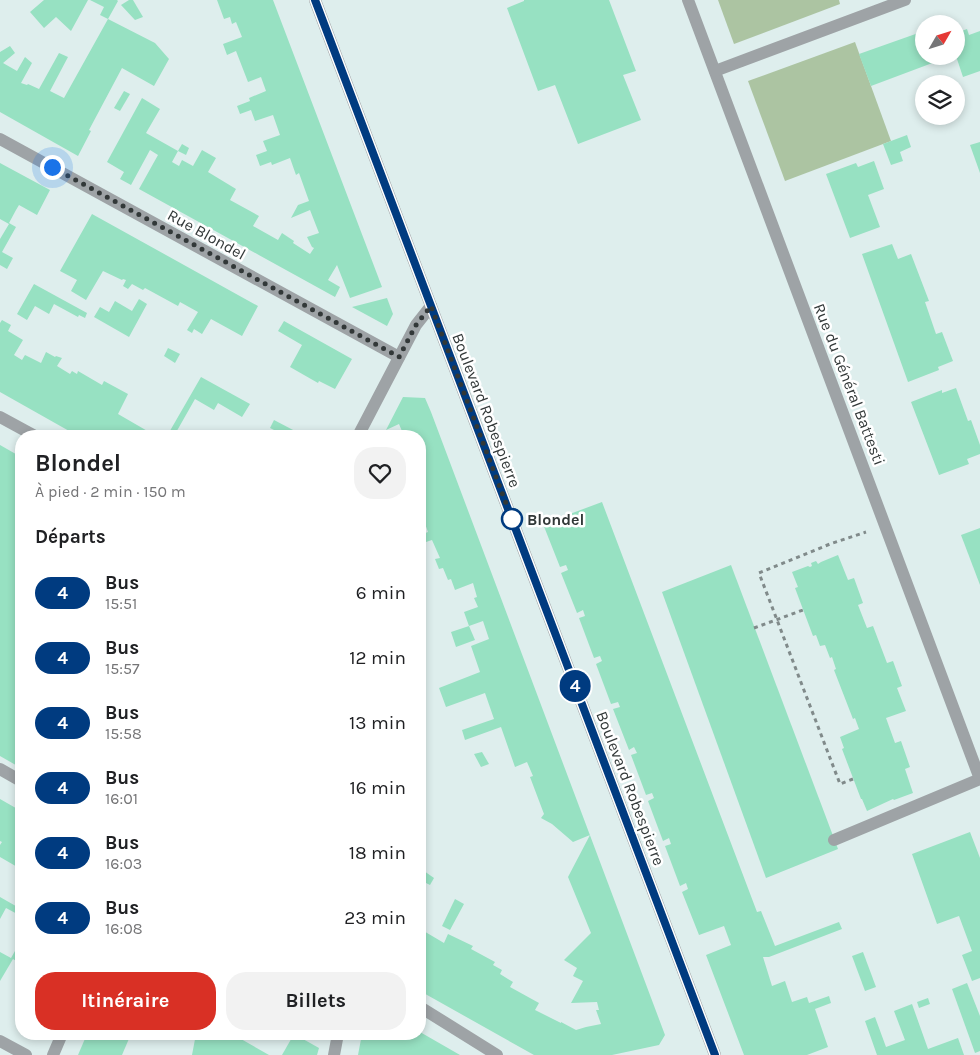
<!DOCTYPE html>
<html lang="fr">
<head>
<meta charset="utf-8">
<style>
	body { margin:0; font-family:Karla,sans-serif; background:#f2f2f2; color:#202124; height:100vh; display:flex; flex-direction:column; font-size:19px; white-space:nowrap }
	* { box-sizing:border-box; margin:0 }
	p { font-size:16px; color:#757577 }
	.icon { flex:none; width:28px; height:28px; fill:none; stroke:currentColor; stroke-width:2; stroke-linecap:round; stroke-linejoin:round }
	.map { position:relative; flex:1; overflow:hidden }
	.details { position:absolute; left:15px; top:430px; width:411px; height:610px; display:flex; flex-direction:column; background:#fff; border-radius:20px; box-shadow:0 2px 8px #0003 }
	.details>* { flex:none }
	.badge { padding:0 10px; border-radius:16px; font-size:18px; line-height:32px }
	.needle { width:32px; rotate:51deg }
	.tools { position:absolute; left:915px; top:15px; display:grid; gap:10px }
	.tools a { display:grid; place-items:center; width:50px; height:50px; border-radius:50%; background:#fff; box-shadow:0 2px 8px #0003; font-size:25px }
	.you { position:absolute; width:25px; height:25px; margin:-12px; border:4px solid #fff; border-radius:50%; background:#1a73e8; box-shadow:0 0 0 8px #1a73e833 }
	.map>.badge { position:absolute; translate:-50% -50%; box-shadow:0 0 0 2px #fff }
	h2 { padding:0 20px; font-size:19px; line-height:45px }
	.round { display:grid; place-items:center; flex:none; width:52px; height:52px; border-radius:20px; background:#f2f2f2 }
	.headline { display:flex; align-items:center; justify-content:space-between; height:85px; padding:0 20px }
	h1 { font-size:24px; font-weight:700; line-height:38px }
	.action { display:flex; gap:10px; margin-top:auto; padding:10px 20px }
	.action a { flex:1; height:58px; border-radius:20px; background:#d93025; color:#fff; font-size:20px; font-weight:700; line-height:58px; text-align:center }
	.action a+a { background:#f2f2f2; color:#202124 }
	ul { padding:0; list-style:none }
	li { display:flex; align-items:center; gap:15px; height:65px; padding:0 20px }
	li div { flex:1 }
	li b { display:block; font-size:19px }
	li em { font-style:normal }
	li .badge { min-width:55px; font-weight:700; text-align:center }
	.map>svg:first-child { display:block }
	.green { fill:#acc4a2 }
	.building { fill:#97e1c2 }
	.lines { fill:none; stroke-linecap:round; stroke-linejoin:round }
	.path { stroke:#808a8a; stroke-width:3; stroke-dasharray:4 4; stroke-linecap:butt }
	.service { stroke:#9ea3a6; stroke-width:12 }
	.minor { stroke:#9ea3a6; stroke-width:12 }
	.tertiary { stroke:#9ea3a6; stroke-width:12 }
	.line-casing { stroke:#fff; stroke-width:11 }
	.line { stroke:#003b80; stroke-width:8 }
	.walk { stroke:#323838; stroke-width:5; stroke-dasharray:0 9 }
	.stop-dot { fill:#fff; stroke:#003b80; stroke-width:2.5 }
	.labels { text-anchor:middle; stroke-width:5; stroke-linejoin:round; paint-order:stroke }
	.street-label { font-size:16px; fill:#323838; stroke:#fff }
	.stop-label { font-size:16px; font-weight:bold; fill:#323838; stroke:#fff; text-anchor:start }
</style>
</head>
<body>
<div class="map">
<svg width="980" height="1055" viewBox="0 0 980 1055">
	<rect width="100%" height="100%" fill="#deeeed"/>
	<g class="green">
		<path d="M718,0H839L840,4L734,44Z"/>
		<path d="M855,42L891,141L785,181L748,81Z"/>
	</g>
	<g class="building">
		<path d="M44,0H88L71,31L56,17L44,28L30,12Z"/>
		<path d="M90,0H117L118,1L108,19L100,15L104,7Z"/>
		<path d="M129,0H133L143,17L135,20L121,5Z"/>
		<path d="M217,0H273L382,287L350,298L337,265L328,280L340,287L335,297L139,189L158,155L150,150L131,185L120,179L124,172L107,162L142,98L160,109L146,133L178,151L172,162L179,166L182,160L193,166L202,150L216,158L208,172L236,189L230,200L259,216L253,226L278,240L282,233L294,241L293,243L310,254L314,248L312,247L307,237L319,233L310,210L291,218L298,205L309,201L299,173L296,175L290,158L272,165L271,162L260,166L256,155L267,151L263,141L280,135L273,115L255,121L251,110L240,114L237,106L250,101L249,98L266,91L261,77L248,82L236,51L227,55L223,44L242,37L236,22L232,24L230,17L224,19Z"/>
		<path d="M524,0H609L636,71L623,75L641,120L578,144L555,85L538,91L507,8L524,1Z"/>
		<path d="M108,19L155,43L169,59L154,86L122,68L89,130L91,131L78,156L0,112V52L10,46L15,53L3,63L17,71L25,57L32,63L21,83L27,85L28,84L39,89L59,53L68,57L50,91L64,98Z"/>
		<path d="M967,29L969,35L980,31V71L963,77L956,56V33Z"/>
		<path d="M924,31V56H951L871,86L859,54Z"/>
		<path d="M124,91L130,94L120,111L114,108Z"/>
		<path d="M907,135L911,147L900,152L903,161L891,165L883,144Z"/>
		<path d="M980,142V173L970,145Z"/>
		<path d="M182,144L189,148L186,155L178,151Z"/>
		<path d="M874,161L884,189L868,195L880,227L850,238L826,174L856,163L858,167Z"/>
		<path d="M0,163L50,190L37,215L19,205L16,210L9,223L16,227L2,252L13,258L7,269L0,265V239L9,224L0,219Z"/>
		<path d="M92,214L258,306L242,336L211,319L202,334L194,329L192,333L187,330L198,312L180,302L178,306L145,288L143,290L132,284L128,289L123,286L126,280L123,279L122,280L103,271L86,300L71,291L77,280L60,271Z"/>
		<path d="M892,244L898,259L911,254L929,301L925,302L936,334L942,332L953,361L938,367L939,370L908,382L862,254Z"/>
		<path d="M34,284L87,313L85,318L79,315L78,317L54,304L49,314L35,306L27,320L17,314Z"/>
		<path d="M387,298L393,314L387,326L352,307Z"/>
		<path d="M139,299L147,304L129,337L94,317L100,307L109,312L115,301L132,311Z"/>
		<path d="M2,320L11,325L8,331L23,340L14,355L22,360L25,355L41,363L46,352L55,357L56,356L62,358L57,366L70,374L72,371L77,374L78,371L102,385L104,381L128,394L118,414L156,436H78L0,392V323Z"/>
		<path d="M284,321L352,359L335,389L319,381L318,383L290,367L302,345L278,331Z"/>
		<path d="M168,348L180,354L175,363L164,356Z"/>
		<path d="M201,377L250,404L242,417L218,403L214,410L195,399L174,436H167Z"/>
		<path d="M956,388L968,421L971,420L980,445V454L967,459L969,464L939,475L911,402L942,390V393Z"/>
		<path d="M403,397L425,398L431,412L665,1035L659,1045L612,1055H534L420,991V920L425,924L422,930L444,943L448,934L473,946L471,949L495,962L493,965L502,970L500,974L513,982L510,987L539,1003L535,1010L561,1023V1022L576,1030L586,1027L601,1024L596,1010H599L597,1002L571,1003L583,981L573,976L577,968L564,960L591,933L568,877L590,835L573,842L552,824L541,818L544,814L530,777L533,776L527,762L515,767L501,727L465,740L462,730L494,719L485,693L446,707L439,688L480,672L471,646L489,639L483,621L469,626L464,612L478,607L474,598L477,597L473,583L455,590L451,579L448,580L443,568L439,569L435,559L440,558L432,540L420,544V535L428,532L420,510V436H404L399,424L386,430Z"/>
		<path d="M274,420L295,431L293,436H286L270,428Z"/>
		<path d="M0,445L21,457V768L0,756Z"/>
		<path d="M602,502L757,912L761,911L775,946L839,922L842,929L769,957H763L772,986L785,981L792,1002L807,997L809,1003L829,996L831,1003L815,1009L828,1047L807,1055H744L706,955L731,945L724,926L699,935L682,892L688,889L686,883L680,886L665,846L671,844L669,838L663,841L648,801L654,798L652,793L646,795L631,755L637,753L634,747L629,750L613,709L620,707L618,702L611,704L596,664L602,661L600,656L594,658L579,618L585,616L583,610L577,613L561,573L568,570L566,565L560,567L543,524Z"/>
		<path d="M980,528V585L961,535Z"/>
		<path d="M838,555L848,580L854,578L863,603L858,605L867,628L873,626L887,663L893,661L902,686L897,688L906,711L886,718L895,743L901,741L910,767L905,769L913,793L894,800L893,799L867,811L862,799H861L842,749L844,748L840,737L859,729L855,718L853,719L834,670L836,669L832,657L830,658L825,645L820,646L816,635L813,636L795,588L798,587L792,572L808,566L810,567L812,566L811,563L816,561L818,564L821,562Z"/>
		<path d="M731,565L838,849L766,878L662,592Z"/>
		<path d="M469,626L475,640L456,647L451,632Z"/>
		<path d="M482,752L489,764L481,767L474,754Z"/>
		<path d="M0,799L21,811V865L19,868L0,857V845L2,842L0,841Z"/>
		<path d="M970,832L980,858V978L972,981L962,955L972,951L959,916L937,924L912,854Z"/>
		<path d="M424,871L434,878L430,885L420,880Z"/>
		<path d="M0,897L21,909V916L6,908L0,919Z"/>
		<path d="M455,899L464,904L450,930L442,926Z"/>
		<path d="M19,944L21,945V964L13,959L0,981V952L11,958Z"/>
		<path d="M863,952L876,987L865,991L852,956Z"/>
		<path d="M967,983L980,1016V1051L975,1053L952,989Z"/>
		<path d="M928,998L930,1004L919,1008L917,1002Z"/>
		<path d="M912,1004L928,1049L958,1038L964,1055H877L865,1021L875,1017L886,1047L905,1040L894,1011Z"/>
		<path d="M420,1032L460,1055H358L362,1034H420Z"/>
		<path d="M87,1034H131L122,1055H78Z"/>
		<path d="M196,1034H244L241,1039L269,1055H192Z"/>
		<path d="M294,1034L319,1048L317,1055H282Z"/>
	</g>
	<g class="lines">
		<g class="path">
			<path d="M754,628L803,610"/>
			<path d="M853,779L840,784L759,573L830,544L866,532"/>
		</g>
		<path class="service" d="M834,840L980,779"/>
		<g class="minor">
			<path d="M688,0L980,779"/>
			<path d="M715,71L905,0"/>
			<path d="M0,139L399,357"/>
			<path d="M0,417L35,436"/>
			<path d="M358,436L416,325L431,306"/>
			<path d="M0,769L21,781"/>
			<path d="M420,1007L497,1055"/>
			<path d="M0,1041L26,1055"/>
			<path d="M53,1055L62,1034"/>
			<path d="M334,1055L338,1034"/>
		</g>
		<path class="tertiary" d="M315,0L715,1055"/>
	</g>
	<g class="lines">
		<g class="line-casing">
			<path id="line" d="M315,0L715,1055"/>
		</g>
		<use href="#line" class="line"/>
		<path class="walk" d="M52,167L399,357L416,325L431,306L512,519"/>
	</g>
	<circle class="stop-dot" cx="512" cy="519" r="10"/>
	<g class="labels">
		<g class="street-label">
			<text transform="translate(207 234) rotate(29)" y="6">Rue Blondel</text>
			<text transform="translate(850 384) rotate(69)" y="6">Rue du Général Battesti</text>
			<text transform="translate(487 410) rotate(69)" y="6">Boulevard Robespierre</text>
			<text transform="translate(631 788) rotate(69)" y="6">Boulevard Robespierre</text>
		</g>
		<g class="stop-label">
			<text x="527" y="525">Blondel</text>
		</g>
	</g>
</svg>
<div class="tools">
<a><svg class="needle" viewBox="-14 -14 28 28"><path d="M0-13l5 13h-10z" fill="#e53935"/><path d="M0 13l5-13h-10z" fill="#757577"/></svg></a>
<a><svg class="icon" aria-label="layers" viewBox="0 0 24 24"><path d="M12 4l9 5-9 5-9-5zM3 14l9 5 9-5"/></svg></a>
</div>
<div class="you" style="left:52px;top:167px"></div>
<b class="badge" style="left:575px;top:686px;background:#003b80;color:#fff">4</b>
<section class="details">
<div class="headline"><div><h1>Blondel</h1><p>À pied · 2 min · 150 m</p></div><a class="round"><svg class="icon" aria-label="heart" viewBox="0 0 24 24"><path d="M12 20l-8-8c-3-5 5-10 8-4 3-6 11-1 8 4z"/></svg></a></div>
<h2>Départs</h2>
<ul>
<li><span class="badge" style="background:#003b80;color:#fff">4</span><div><b>Bus</b><p>15:51</p></div><em>6 min</em></li>
<li><span class="badge" style="background:#003b80;color:#fff">4</span><div><b>Bus</b><p>15:57</p></div><em>12 min</em></li>
<li><span class="badge" style="background:#003b80;color:#fff">4</span><div><b>Bus</b><p>15:58</p></div><em>13 min</em></li>
<li><span class="badge" style="background:#003b80;color:#fff">4</span><div><b>Bus</b><p>16:01</p></div><em>16 min</em></li>
<li><span class="badge" style="background:#003b80;color:#fff">4</span><div><b>Bus</b><p>16:03</p></div><em>18 min</em></li>
<li><span class="badge" style="background:#003b80;color:#fff">4</span><div><b>Bus</b><p>16:08</p></div><em>23 min</em></li>
</ul>
<div class="action"><a>Itinéraire</a><a>Billets</a></div>
</section>
</div>
</body>
</html>
